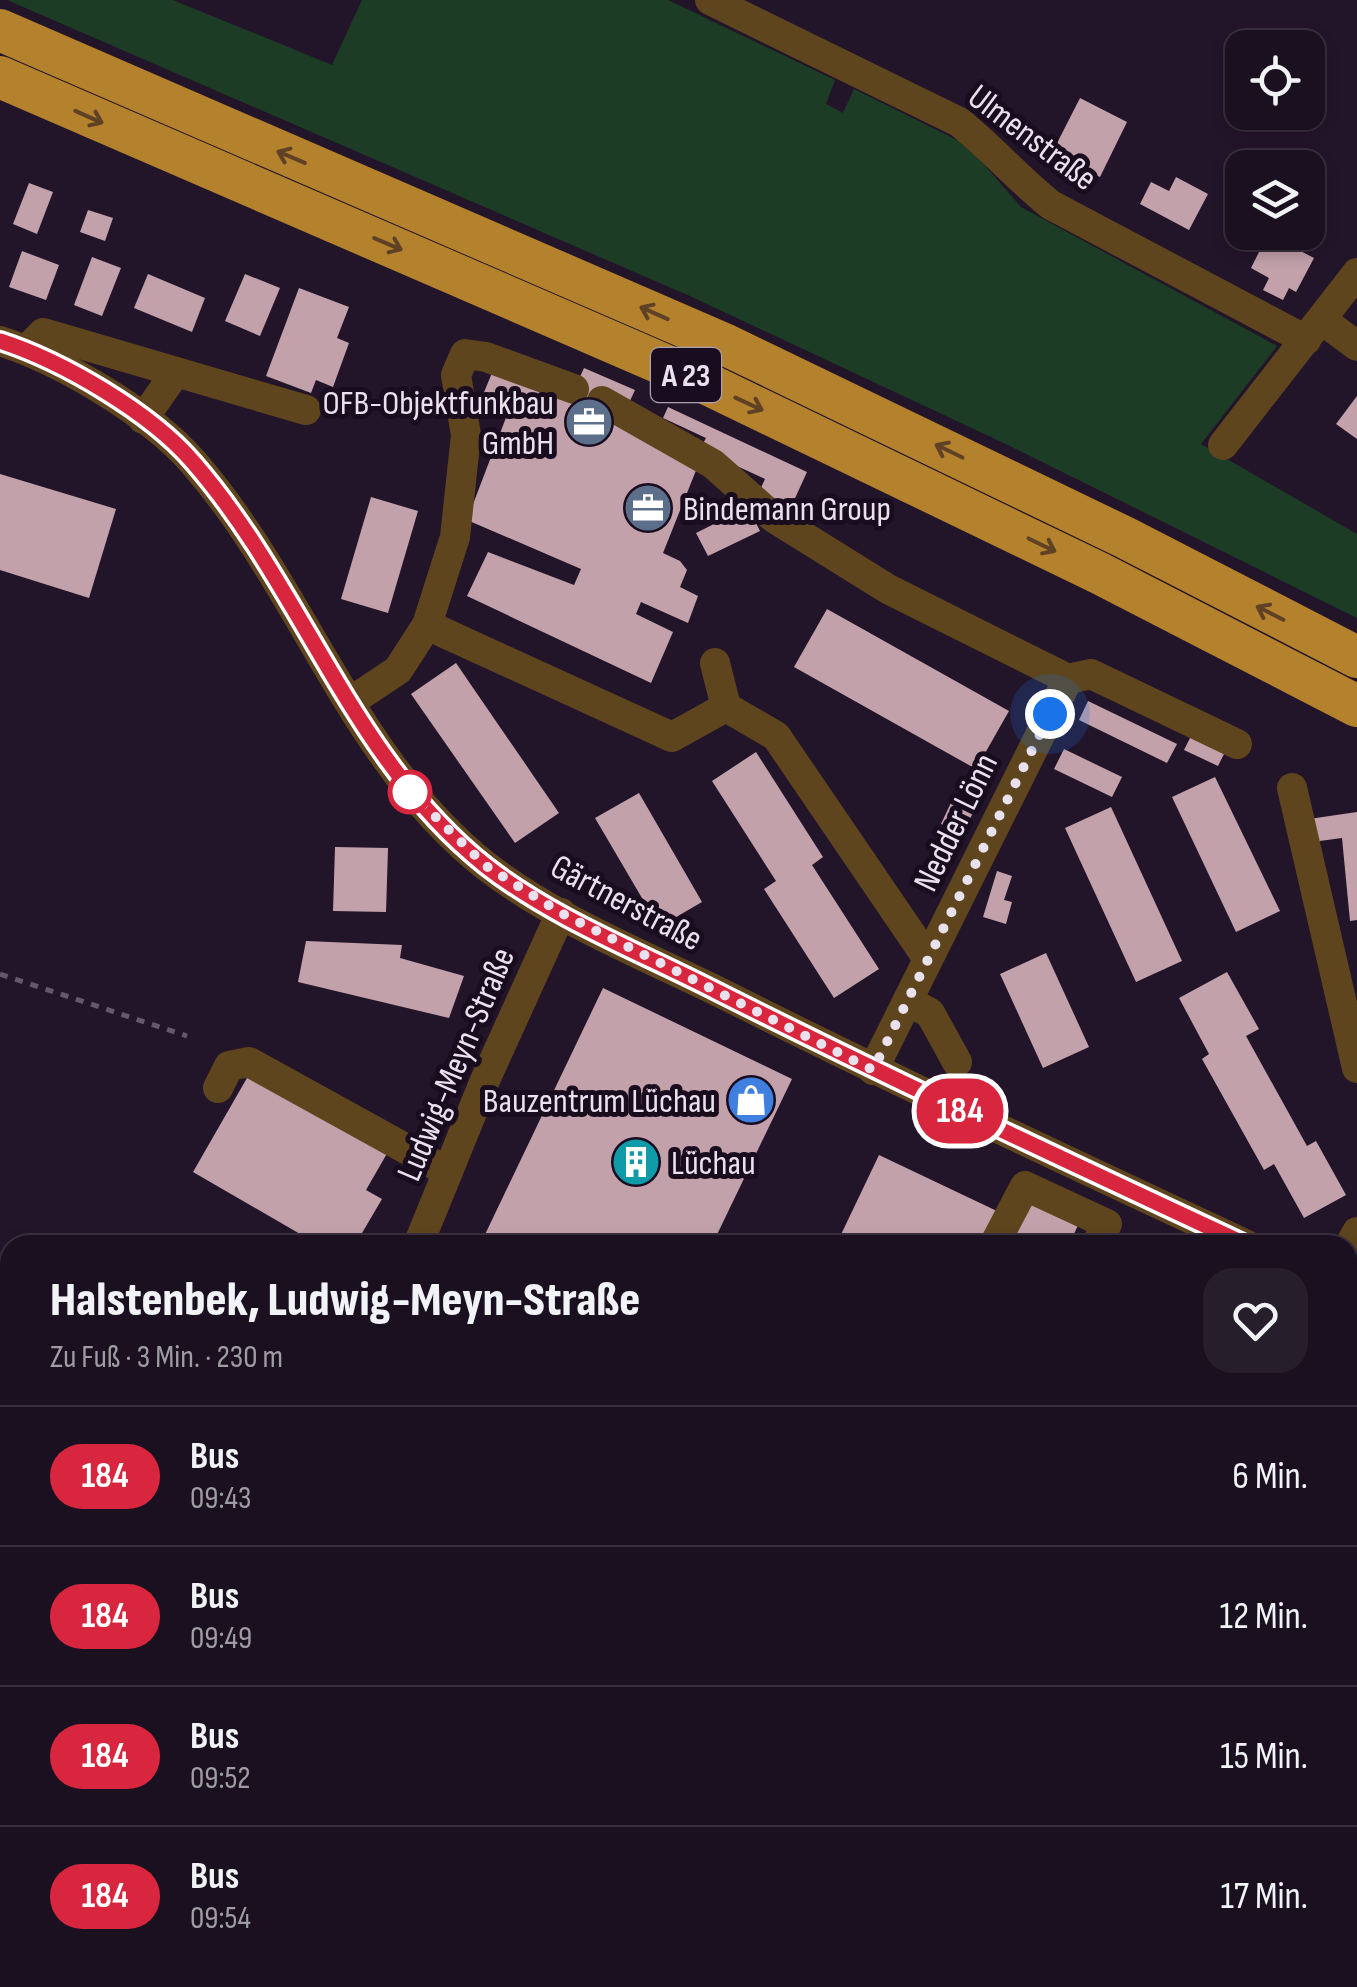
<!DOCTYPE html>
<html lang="de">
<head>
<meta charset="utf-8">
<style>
	body { margin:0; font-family:"Sofia Sans Condensed",sans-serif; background:#271e2c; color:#f1f3f6; height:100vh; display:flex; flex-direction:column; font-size:38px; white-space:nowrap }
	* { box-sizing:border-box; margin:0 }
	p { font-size:32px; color:#9f9da4 }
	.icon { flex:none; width:55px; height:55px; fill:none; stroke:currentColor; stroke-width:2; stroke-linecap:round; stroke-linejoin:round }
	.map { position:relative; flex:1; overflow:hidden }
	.drawer { position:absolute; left:0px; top:1235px; width:1358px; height:752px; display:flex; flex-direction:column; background:#1a101f; border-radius:30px 30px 0 0; box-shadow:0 5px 15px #0003,0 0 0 2px #38303d }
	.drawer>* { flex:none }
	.badge { padding:0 20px; border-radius:32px; font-size:35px; line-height:65px }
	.fabs { position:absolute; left:1225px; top:30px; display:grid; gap:20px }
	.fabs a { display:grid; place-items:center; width:100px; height:100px; border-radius:20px; background:#1a101f; box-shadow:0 5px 15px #0003,0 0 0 2px #38303d; font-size:50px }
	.you { position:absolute; width:50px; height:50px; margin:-25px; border:8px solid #fff; border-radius:50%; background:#1a73e8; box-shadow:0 0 0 15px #1a73e833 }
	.map>.badge { position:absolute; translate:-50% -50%; box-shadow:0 0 0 5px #fff }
	.round { display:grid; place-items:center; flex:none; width:105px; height:105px; border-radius:30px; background:#271e2c }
	.overview { display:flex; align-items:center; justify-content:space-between; height:170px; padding:0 50px }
	h1 { font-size:48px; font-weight:800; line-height:75px }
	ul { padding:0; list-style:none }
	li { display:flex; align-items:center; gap:30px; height:140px; padding:0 50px; border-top:2px solid #38303d }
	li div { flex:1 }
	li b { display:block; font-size:38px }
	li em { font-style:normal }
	li .badge { min-width:110px; font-weight:700; text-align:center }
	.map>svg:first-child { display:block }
	.green { fill:#1c3c25 }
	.building { fill:#c2a1ab }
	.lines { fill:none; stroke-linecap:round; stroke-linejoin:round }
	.path { stroke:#65586a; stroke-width:5; stroke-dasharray:8 8; stroke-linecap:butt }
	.minor { stroke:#5f451e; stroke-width:30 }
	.highway { stroke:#b4812c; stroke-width:42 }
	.oneway { stroke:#5f4125 }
	.line-casing { stroke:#fff; stroke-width:22 }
	.line { stroke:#d7263d; stroke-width:15 }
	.walk { stroke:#eae1ef; stroke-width:10; stroke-dasharray:0 18 }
	.stop-dot { fill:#fff; stroke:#d7263d; stroke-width:5 }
	.labels { text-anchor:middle; stroke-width:10; stroke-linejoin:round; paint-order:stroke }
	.shield { fill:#190c1f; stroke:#aba1b1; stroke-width:2.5 }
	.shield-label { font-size:32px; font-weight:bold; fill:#eae1ef }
	.street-label { font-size:35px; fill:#eae1ef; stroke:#190c1f }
	.poi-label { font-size:35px; fill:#eae1ef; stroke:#190c1f; text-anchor:end }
</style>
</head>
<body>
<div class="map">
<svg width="1357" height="1987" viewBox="0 0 1357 1987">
	<rect width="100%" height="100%" fill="#231529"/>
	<path class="green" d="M7,0H173L332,65L362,0H668L835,80L826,104L843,113L854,89L967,145L1021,207L1277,346L1201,444L1357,534V618L1010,446L692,297Z"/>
	<g class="building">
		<path d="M1080,98L1127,122L1100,177L1052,153Z"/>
		<path d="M1176,177L1208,194L1189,230L1140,204L1151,182L1169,191Z"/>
		<path d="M29,183L53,192L37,234L13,224Z"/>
		<path d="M88,210L113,218L105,241L80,232Z"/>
		<path d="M1268,234L1314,258L1296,292L1289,288L1283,300L1263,290L1269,278L1251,268Z"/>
		<path d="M22,251L59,265L46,300L9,287Z"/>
		<path d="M92,257L121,268L102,316L74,305Z"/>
		<path d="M148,274L205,298L192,332L134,308Z"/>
		<path d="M245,274L280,288L260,336L225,321Z"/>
		<path d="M299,288L349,307L337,338L349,343L333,387L316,380L311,393L266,376Z"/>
		<path d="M494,368L570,399L584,368L635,390L629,403L699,463L663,553L680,561L687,570L680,587L698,596L688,623L641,602L636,614L673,632L651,683L467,596L488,552L574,585L581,569L467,520L507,415L480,402Z"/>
		<path d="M1357,396V439L1336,424Z"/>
		<path d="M668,407L807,472L791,507L759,492L765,479L700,449L706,438L663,418Z"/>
		<path d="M0,474L116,509L89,598L0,570Z"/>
		<path d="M371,497L418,511L388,613L341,599Z"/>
		<path d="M748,507L760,531L708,556L696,533Z"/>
		<path d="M827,609L1009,711L976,769L794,667Z"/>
		<path d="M456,663L559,813L515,843L411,694Z"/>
		<path d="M1088,701L1177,744L1167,763L1079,720Z"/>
		<path d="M1192,734L1226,750L1218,766L1184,750Z"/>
		<path d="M1064,749L1122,777L1112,797L1054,769Z"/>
		<path d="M756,752L823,857L812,865L879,969L834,998L764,889L776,881L712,781Z"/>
		<path d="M1215,777L1280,911L1236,932L1172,797Z"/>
		<path d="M639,793L702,902L659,927L595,818Z"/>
		<path d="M955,794L977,804L963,834L941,824Z"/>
		<path d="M1111,807L1182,961L1136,982L1065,828Z"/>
		<path d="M1357,812V920L1350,921L1342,838L1312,842L1309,819Z"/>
		<path d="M335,847L388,848L386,912L333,911Z"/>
		<path d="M997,871L1012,876L1004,900L1012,902L1006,924L983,917Z"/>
		<path d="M306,941L402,945L400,958L464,976L449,1018L298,982Z"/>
		<path d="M1046,953L1089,1047L1043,1068L1000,974Z"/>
		<path d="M1227,972L1259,1029L1246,1036L1307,1146L1316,1141L1346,1195L1304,1218L1274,1164L1264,1170L1202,1059L1209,1054L1179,998Z"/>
		<path d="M603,988L792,1079L712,1245H480Z"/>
		<path d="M251,1071L389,1150L366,1190L382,1199L355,1245H319L193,1172Z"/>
		<path d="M879,1155L999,1212L983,1245H836Z"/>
		<path d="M1032,1200L1079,1223L1069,1245H1011Z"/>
		<path d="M1348,1352L1357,1356V1379L1348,1397Z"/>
		<path d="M1348,1589L1357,1593V1719L1348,1715Z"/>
		<path d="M10,1802V1881L0,1875V1820Z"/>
		<path d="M225,1978H269L264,1987H244Z"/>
		<path d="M288,1978H331L327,1987H283Z"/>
		<path d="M615,1978H720L715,1987H618L612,1984Z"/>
		<path d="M975,1978H1049L1045,1987H997Z"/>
		<path d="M1171,1978H1319L1315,1987H1167Z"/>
	</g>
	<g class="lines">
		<path class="path" d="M0,974L187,1036"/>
		<g class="minor">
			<path d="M710,0L959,122C992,148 1018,179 1051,205L1306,340"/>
			<path d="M1322,320L1357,346"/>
			<path d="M0,341C62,361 150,413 193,462C303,588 352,760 486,866C556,920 644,955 723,994C896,1081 1071,1163 1247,1245"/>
			<path d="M27,349L43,333L306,410"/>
			<path d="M602,401L713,464L774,518L888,589L1068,679L873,1070"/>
			<path d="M143,419L176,372"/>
			<path d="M1223,445L1357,273"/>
			<path d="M427,625L455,537L466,435L456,375L465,354L486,357L574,389"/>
			<path d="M1068,679L1091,674L1237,744"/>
			<path d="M350,702L398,670L427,625L672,737L726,707L715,663"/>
			<path d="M726,707L776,736L928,959"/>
			<path d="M1292,788L1357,1068"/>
			<path d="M908,1001L930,1013L957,1062"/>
			<path d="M218,1088L229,1066L249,1062L448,1172"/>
			<path d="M418,1245L486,1078L561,913"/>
			<path d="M994,1245L1025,1186L1107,1224L1096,1245"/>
			<path d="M1348,1248L1357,1232"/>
			<path d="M1348,1293L1357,1298"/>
			<path d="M1348,1426L1357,1405"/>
			<path d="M1348,1886L1357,1890"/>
			<path d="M0,1945L10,1951"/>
			<path d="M58,1978L76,1987"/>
			<path d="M740,1978L777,1987"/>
			<path d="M143,1987L149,1978"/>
			<path d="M1100,1987L1104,1978"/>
		</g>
		<g class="highway">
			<path d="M0,30L724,344L1124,537L1357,657"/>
			<path d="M0,77L697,379L1099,573L1357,706"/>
		</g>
	</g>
	<defs><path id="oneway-shaft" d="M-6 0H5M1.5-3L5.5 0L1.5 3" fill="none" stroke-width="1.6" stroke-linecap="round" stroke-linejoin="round" transform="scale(2.5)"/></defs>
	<g class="oneway">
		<use href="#oneway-shaft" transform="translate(89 117) rotate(24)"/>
		<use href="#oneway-shaft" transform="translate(291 157) rotate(-157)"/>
		<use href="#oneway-shaft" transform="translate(388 244) rotate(23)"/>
		<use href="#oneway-shaft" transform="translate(654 313) rotate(-156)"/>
		<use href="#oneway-shaft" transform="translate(749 404) rotate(25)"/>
		<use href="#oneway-shaft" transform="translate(949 451) rotate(-154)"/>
		<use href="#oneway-shaft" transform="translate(1042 545) rotate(26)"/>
		<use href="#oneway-shaft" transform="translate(1270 613) rotate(-153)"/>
	</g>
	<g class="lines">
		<g class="line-casing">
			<path id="line" d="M0,341C62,361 150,412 193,462C303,588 352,760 486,866C554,919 640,952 716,991C891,1079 1069,1162 1247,1245"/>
		</g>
		<use href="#line" class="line"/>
		<path class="walk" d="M410,792L486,866L561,913L873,1070L1050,714"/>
	</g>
	<defs>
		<g id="office-disc" transform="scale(2.5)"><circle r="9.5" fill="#5c6f8a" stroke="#190c1f"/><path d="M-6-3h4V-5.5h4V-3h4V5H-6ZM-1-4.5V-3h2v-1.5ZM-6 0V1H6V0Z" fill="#fff"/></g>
		<g id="shop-disc" transform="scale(2.5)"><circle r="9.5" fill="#3f7fe0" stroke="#190c1f"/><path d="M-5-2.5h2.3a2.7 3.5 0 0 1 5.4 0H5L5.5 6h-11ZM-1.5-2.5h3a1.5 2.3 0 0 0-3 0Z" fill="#fff"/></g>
		<g id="building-disc" transform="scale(2.5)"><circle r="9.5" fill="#0f9aa8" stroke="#190c1f"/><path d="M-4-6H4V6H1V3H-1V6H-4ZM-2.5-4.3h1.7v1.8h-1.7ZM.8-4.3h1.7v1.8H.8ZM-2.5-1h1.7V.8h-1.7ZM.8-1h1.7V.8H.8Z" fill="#fff"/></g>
	</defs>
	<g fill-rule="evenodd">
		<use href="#office-disc" x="589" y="422"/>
		<use href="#office-disc" x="648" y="508"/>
		<use href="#shop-disc" x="751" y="1100"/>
		<use href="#building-disc" x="636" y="1162"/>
	</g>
	<circle class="stop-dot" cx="410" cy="792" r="20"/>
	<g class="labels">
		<rect class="shield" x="651" y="348" width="70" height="54" rx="8"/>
		<g class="shield-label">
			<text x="686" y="386">A 23</text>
		</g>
		<g class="street-label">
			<text transform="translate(1033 137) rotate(37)" y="12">Ulmenstraße</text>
			<text transform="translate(955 822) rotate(-64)" y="12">Nedder Lönn</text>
			<text transform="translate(627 902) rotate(28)" y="12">Gärtnerstraße</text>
			<text transform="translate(455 1064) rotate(-67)" y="12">Ludwig-Meyn-Straße</text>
		</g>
		<g class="poi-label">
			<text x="554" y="414">OFB-Objektfunkbau<tspan x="554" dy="40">GmbH</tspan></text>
			<text x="683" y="520" text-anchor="start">Bindemann Group</text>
			<text x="716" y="1112">Bauzentrum Lüchau</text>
			<text x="671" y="1174" text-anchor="start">Lüchau</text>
		</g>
	</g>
</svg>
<div class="fabs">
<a><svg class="icon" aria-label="locate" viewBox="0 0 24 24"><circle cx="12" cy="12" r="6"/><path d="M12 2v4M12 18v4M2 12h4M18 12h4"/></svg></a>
<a><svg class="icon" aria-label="layers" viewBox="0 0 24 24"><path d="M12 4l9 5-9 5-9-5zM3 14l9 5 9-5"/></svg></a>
</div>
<div class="you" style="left:1050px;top:714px"></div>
<b class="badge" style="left:960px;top:1111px;background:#d7263d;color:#fff">184</b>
<section class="drawer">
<div class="overview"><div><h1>Halstenbek, Ludwig-Meyn-Straße</h1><p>Zu Fuß · 3 Min. · 230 m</p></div><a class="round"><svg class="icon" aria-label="heart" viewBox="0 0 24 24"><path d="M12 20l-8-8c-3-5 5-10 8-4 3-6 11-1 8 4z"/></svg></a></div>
<ul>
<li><span class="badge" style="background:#d7263d;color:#fff">184</span><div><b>Bus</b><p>09:43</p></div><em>6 Min.</em></li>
<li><span class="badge" style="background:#d7263d;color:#fff">184</span><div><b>Bus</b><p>09:49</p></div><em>12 Min.</em></li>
<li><span class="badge" style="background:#d7263d;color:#fff">184</span><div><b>Bus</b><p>09:52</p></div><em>15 Min.</em></li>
<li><span class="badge" style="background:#d7263d;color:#fff">184</span><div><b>Bus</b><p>09:54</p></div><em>17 Min.</em></li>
</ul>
</section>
</div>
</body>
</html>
